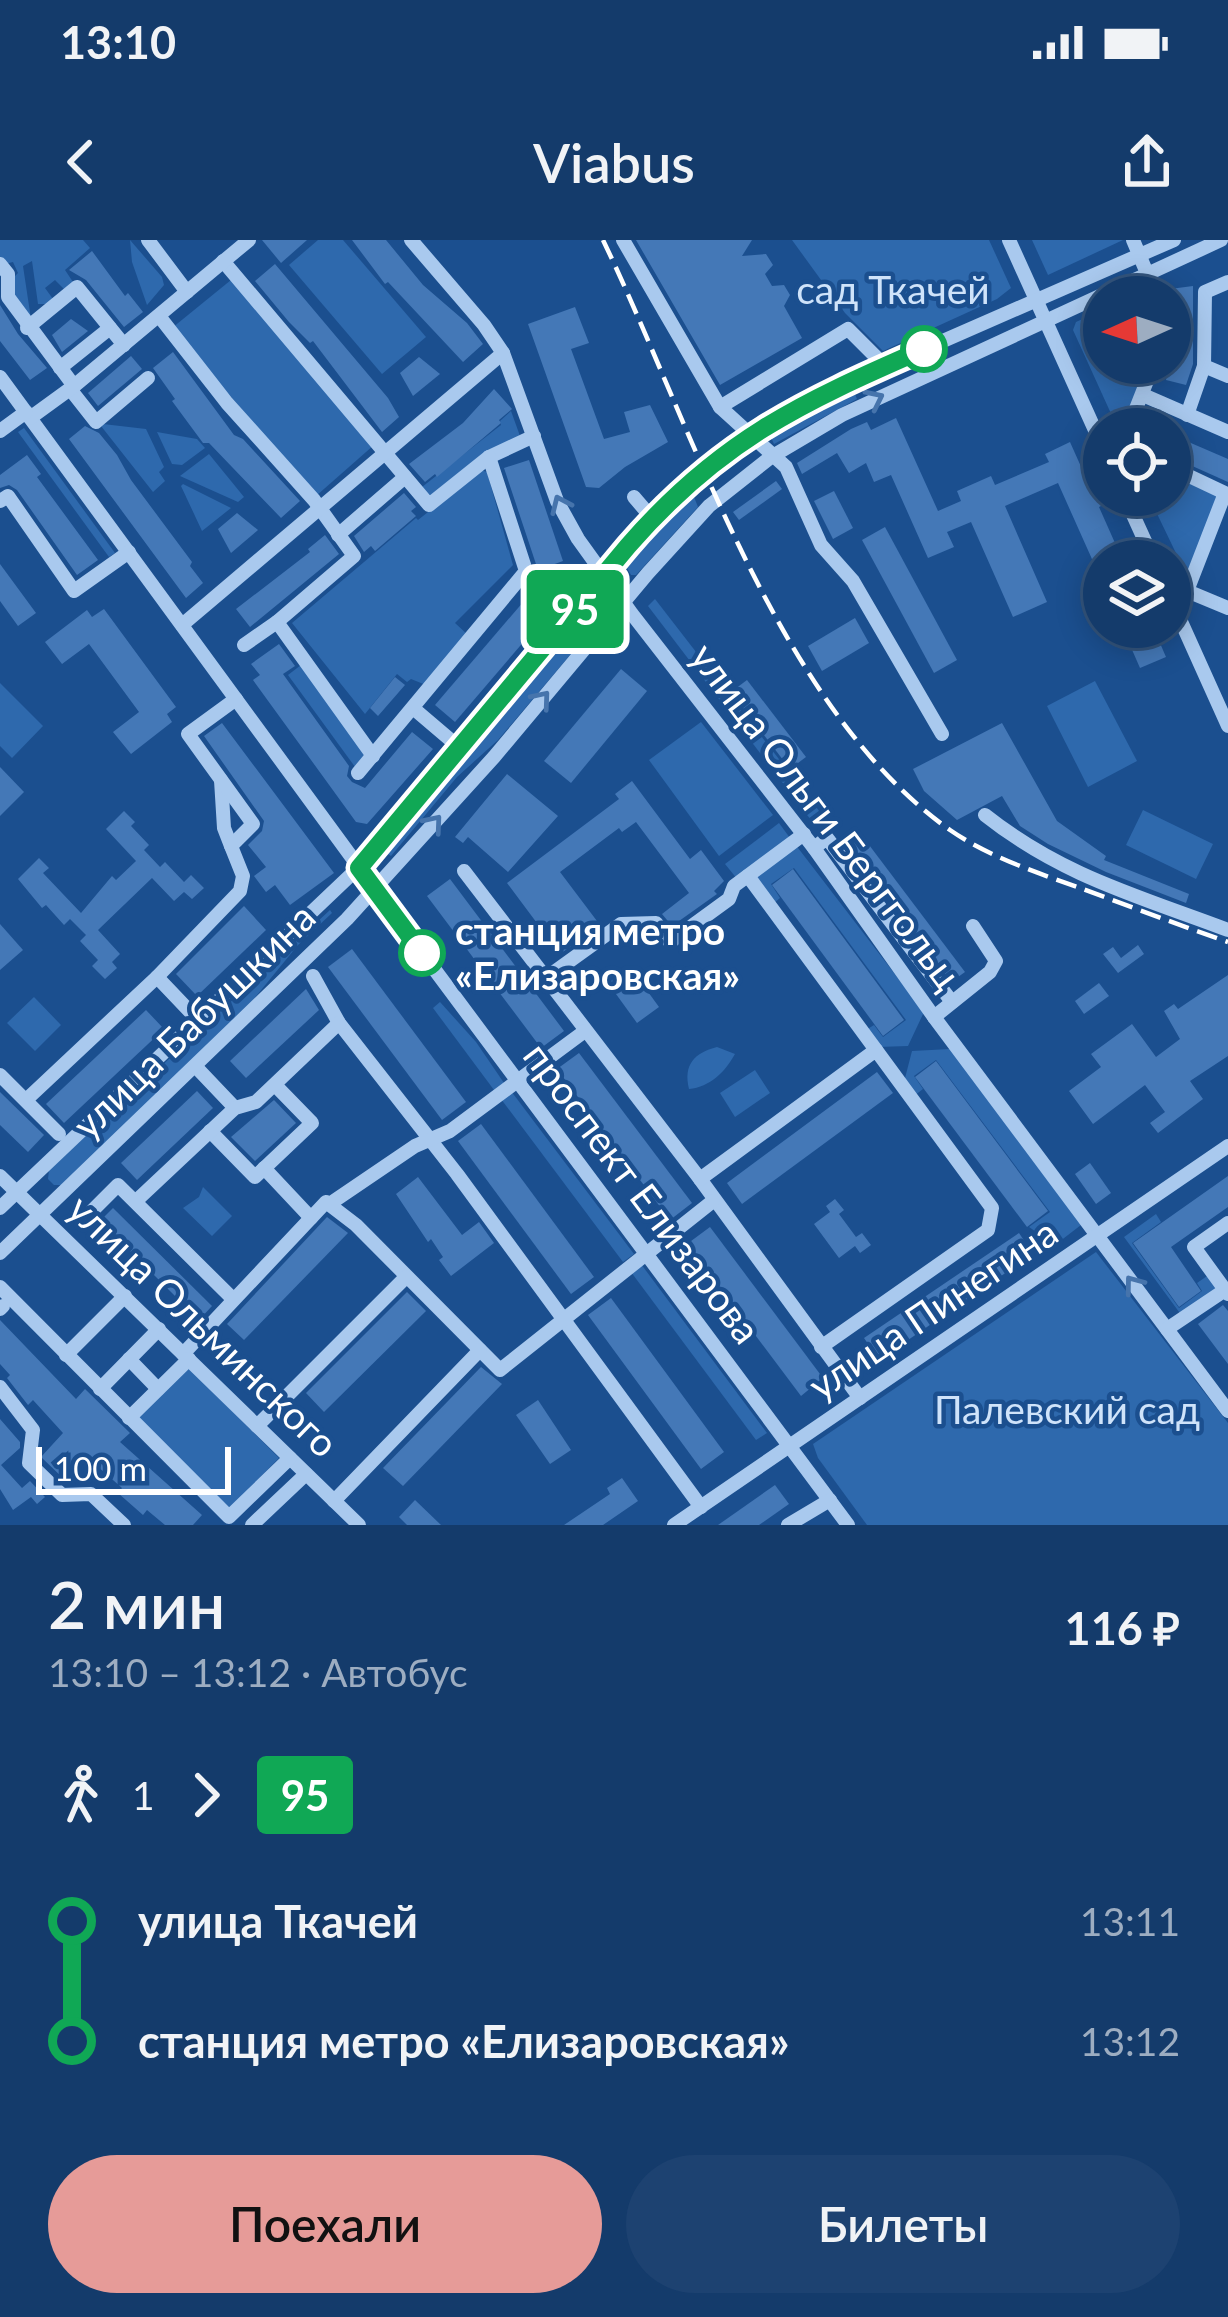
<!DOCTYPE html>
<html lang="ru">
<head>
<meta charset="utf-8">
<style>
	body { margin:0; font-family:Lato,sans-serif; background:#1d4271; color:#f1f3f6; height:100vh; display:flex; flex-direction:column; font-size:45px; white-space:nowrap }
	* { box-sizing:border-box; margin:0 }
	p { font-size:39px; color:#9dadc1 }
	.icon { flex:none; width:66px; height:66px; fill:none; stroke:currentColor; stroke-width:2; stroke-linecap:round; stroke-linejoin:round }
	.map { position:relative; height:1285px; overflow:hidden }
	.drawer { display:flex; flex-direction:column; background:#143b6b; flex:1 }
	.drawer>* { flex:none }
	.badge { padding:0 24px; border-radius:9px; font-size:42px; line-height:78px }
	.needle { width:78px; rotate:267deg }
	.tools { position:absolute; left:1083px; top:36px; display:grid; gap:24px }
	.tools a { display:grid; place-items:center; width:108px; height:108px; border-radius:50%; background:#143b6b; box-shadow:0 6px 30px #0003,0 0 0 3px #33557e; font-size:60px }
	.scale { position:absolute; left:36px; bottom:30px; width:195px; box-sizing:border-box; padding-left:12px; border:6px solid #fff; border-top:0; font-size:33px; line-height:42px; white-space:nowrap; color:#fff; -webkit-text-stroke:9px #1b4f8f; paint-order:stroke }
	.map>.badge { position:absolute; translate:-50% -50%; box-shadow:0 0 0 6px #fff }
	.legs { display:flex; align-items:center; gap:18px; height:132px; padding:0 48px; font-size:39px }
	.legs p { margin-inline-start:auto }
	.summary { display:flex; align-items:center; justify-content:space-between; height:204px; padding:0 48px }
	h1 { font-size:66px; font-weight:600; line-height:90px }
	.action { display:flex; gap:24px; margin-top:auto; padding:24px 48px }
	.action a { flex:1; height:138px; border-radius:72px; background:#e69b98; color:#111; font-size:48px; font-weight:600; line-height:138px; text-align:center }
	.action a+a { background:#1d4271; color:#f1f3f6 }
	ul { padding:0 48px; list-style:none }
	li { display:flex; align-items:center; gap:42px; height:120px; font-size:45px }
	li i { display:grid; place-items:center; width:18px; height:100%; margin:0 15px; background:currentColor }
	li i::after { content:''; width:30px; height:30px; margin:-15px; border:9px solid; border-radius:50%; background:#143b6b }
	li p { margin-inline-start:auto }
	li:first-child i { background:linear-gradient(#0000 50%,currentColor 0) }
	li:last-child i { background:linear-gradient(currentColor 50%,#0000 0) }
	.status { display:flex; justify-content:space-between; align-items:center; height:84px; padding:0 60px; background:#143b6b; direction:ltr }
	.status svg { height:33px; fill:currentColor }
	header { display:flex; justify-content:space-between; align-items:center; height:156px; padding:0 48px; background:#143b6b; font-size:54px; font-weight:600 }
	.map>svg:first-child { display:block }
	.green { fill:#2e69ad }
	.building { fill:#4478b7 }
	.lines { fill:none; stroke-linecap:round; stroke-linejoin:round }
	.minor { stroke:#a9c9ee; stroke-width:14 }
	.rail { stroke:#fff; stroke-width:4.5; stroke-dasharray:21 9; stroke-linecap:butt }
	.oneway { stroke:#4674ac }
	.line-1-casing { stroke:#fff; stroke-width:27 }
	.line-1 { stroke:#10a855; stroke-width:18 }
	.stop-1-dot { fill:#fff; stroke:#10a855; stroke-width:6 }
	.labels { text-anchor:middle; stroke-width:9; stroke-linejoin:round; paint-order:stroke }
	.park-label { font-size:39px; fill:#cfe3fa; stroke:#1b4f8f }
	.street-label { font-size:39px; fill:#fff; stroke:#1b4f8f }
	.stop-label { font-size:39px; font-weight:bold; fill:#fff; stroke:#1b4f8f; text-anchor:start }
</style>
</head>
<body>
<div class="status"><b>13:10</b><svg viewBox="0 0 49 12"><path d="M0 12V9h3v3zM5 12V6h3v6zM10 12V3h3v9zM15 12V0h3v12zM26 1h20v11H26zM47 4h2v5h-2z"/></svg></div>
<header><svg class="icon" aria-label="back" viewBox="0 0 24 24"><path d="M15 5l-7 7 7 7"/></svg>Viabus<svg class="icon" aria-label="share" viewBox="0 0 24 24"><path d="M12 15V3M7 8l5-5 5 5M5 13v7h14v-7"/></svg></header>
<div class="map">
<svg width="1228" height="1285" viewBox="0 0 1228 1285">
	<rect width="100%" height="100%" fill="#1b4f8f"/>
	<g class="green">
		<path d="M0,0H83L90,8L65,30L73,42L64,49L55,40L45,48L53,59L47,64H38L32,21L23,26L31,79L13,55L11,40L18,33L13,22L5,24L0,17Z"/>
		<path d="M130,0L162,37L164,45L147,65L132,22Z"/>
		<path d="M318,0H343L426,97L382,134L289,25Z"/>
		<path d="M792,0H989L1011,48L997,59L883,111L845,73Z"/>
		<path d="M1032,0H1123L1048,35Z"/>
		<path d="M231,40L374,205L316,256L172,88Z"/>
		<path d="M1104,69V123H1148L1124,186L1118,189L1073,90L1076,82Z"/>
		<path d="M852,147L857,159L774,204L769,193L773,188Z"/>
		<path d="M511,171L520,196L431,257L422,247L501,185L500,181Z"/>
		<path d="M103,184L146,189L164,227L159,232L165,241L153,252L101,186Z"/>
		<path d="M24,188L115,313L109,317L18,192Z"/>
		<path d="M157,192L197,199L205,208L182,225L172,224Z"/>
		<path d="M209,214L244,257L238,262L180,236Z"/>
		<path d="M481,230L487,232L513,325L455,383L468,395L426,445L411,439L407,442L397,434L365,474L292,383L416,278L418,280Z"/>
		<path d="M1170,234L1219,257L1186,334L1148,255H1170Z"/>
		<path d="M183,244L231,268L202,291L181,246Z"/>
		<path d="M692,252L698,267L636,335H631L624,323Z"/>
		<path d="M655,359L823,576L814,584L648,366Z"/>
		<path d="M586,368L596,374L598,382L498,500L457,537L391,616L388,614L454,534L485,486Z"/>
		<path d="M301,425L368,518L358,531L288,435Z"/>
		<path d="M1095,441L1137,521L1088,547L1047,466Z"/>
		<path d="M0,443L43,486L12,518L0,506Z"/>
		<path d="M701,482L773,575L719,616L649,520Z"/>
		<path d="M1143,570L1213,604L1196,639L1126,605Z"/>
		<path d="M779,583L790,598L738,640L725,624Z"/>
		<path d="M795,604L924,772L908,806L878,807L866,790L874,785L883,797L906,780L794,628L771,644L780,658L773,664L753,636Z"/>
		<path d="M330,670L332,673L298,705L239,777L61,945H54L48,939L49,930Z"/>
		<path d="M34,757L61,785L35,811L7,783Z"/>
		<path d="M440,762L476,802L504,843L494,850L433,768Z"/>
		<path d="M717,807L735,814C725,832 710,847 689,849C683,825 694,813 717,807Z"/>
		<path d="M950,809L1081,985L1055,1005L1029,987L1050,972L936,820L914,836L923,849L914,856L904,842L912,811Z"/>
		<path d="M755,830L770,853L735,877L720,853Z"/>
		<path d="M511,851L634,1014L623,1022L501,859Z"/>
		<path d="M203,947L232,976L212,996L183,968L199,957Z"/>
		<path d="M1156,974L1161,982L1132,1003L1179,1068L1202,1051L1197,1043L1210,1034L1221,1048L1182,1076L1124,997Z"/>
		<path d="M1096,1012L1228,1183V1285H867L818,1218L813,1204Z"/>
		<path d="M641,1024L767,1193L756,1200L631,1032Z"/>
		<path d="M188,1127L279,1218L229,1269L137,1178Z"/>
	</g>
	<g class="building">
		<path d="M262,0H307L281,23Z"/>
		<path d="M352,0H386L423,45L467,83L483,104L463,122L388,42L385,44Z"/>
		<path d="M636,0H752L742,16L766,14L773,25L765,34L772,46L784,45L790,55L784,66L802,98L720,145Z"/>
		<path d="M92,11L125,56L128,53L143,72L124,87L86,40L69,30Z"/>
		<path d="M275,24L388,158L399,177L382,192L313,101L310,103L289,82L255,41Z"/>
		<path d="M1193,46V124L1186,145L1166,140L1174,96L1170,49Z"/>
		<path d="M0,65L18,94L47,128L30,140L0,101Z"/>
		<path d="M575,67L589,103L571,109L604,199L630,192L624,172L650,165L668,202L625,227L599,248L586,247L528,84Z"/>
		<path d="M71,79L88,91L62,112L52,95Z"/>
		<path d="M173,112L234,195L243,199L300,261L281,278L209,203H203L172,161L175,159L153,128Z"/>
		<path d="M131,116L142,129L98,166L88,153Z"/>
		<path d="M419,117L440,134L413,156L400,133Z"/>
		<path d="M494,149L512,169L499,180L501,183L437,237L435,234L425,242L409,224L463,183Z"/>
		<path d="M896,178L938,271L961,261L957,251L991,236L995,245L1049,222L1045,214L1070,202L1095,258L1099,256L1103,265L1099,267L1123,321H1104V346L1058,243L1005,266L1047,362L1013,377L971,282L947,292L954,307L928,318L891,235L874,242L866,223L849,233L837,213L802,234L797,223L851,189L867,182L871,190Z"/>
		<path d="M85,186L99,193L117,215L131,240L192,322L190,326L203,343L186,358L69,199Z"/>
		<path d="M1170,194L1228,219V242L1170,216Z"/>
		<path d="M27,215L41,234L37,237L98,320L77,335L17,250L9,245L0,248V235Z"/>
		<path d="M529,220L563,321L541,329L536,324L504,228Z"/>
		<path d="M776,241L782,249L739,280L733,272Z"/>
		<path d="M834,251L853,288L833,299L814,261Z"/>
		<path d="M404,253L416,267L411,271L416,276L375,311L371,306L364,312L354,296Z"/>
		<path d="M237,273L258,290L231,313L218,289Z"/>
		<path d="M885,287L957,420L934,433L862,300Z"/>
		<path d="M325,295L339,314L250,387L236,369L310,312L308,309Z"/>
		<path d="M0,324L36,373L18,386L0,361Z"/>
		<path d="M530,354L550,371L455,482L435,465Z"/>
		<path d="M104,369L176,467L167,474L172,482L131,514L113,492L139,472L89,404L62,424L45,402L87,370L92,377Z"/>
		<path d="M855,378L869,403L822,431L808,406Z"/>
		<path d="M1122,387H1153L1166,417L1140,428Z"/>
		<path d="M279,404L295,426L283,434L349,526L347,536L352,542L365,548L412,492L433,509L367,584L356,582L253,440L260,435L251,424Z"/>
		<path d="M621,429L647,451L571,543L544,521Z"/>
		<path d="M395,437L405,445L378,476L370,468Z"/>
		<path d="M747,440L806,517L790,529L731,452Z"/>
		<path d="M222,483L334,633L290,665L275,645L266,652L254,636L266,627L248,605L262,591L264,581L204,496Z"/>
		<path d="M1002,483L1057,581L1106,616L1104,620L1189,654L1186,663L1106,632L1048,604L1020,586L1002,556L957,580L924,551L913,529Z"/>
		<path d="M0,527L24,552L0,576Z"/>
		<path d="M507,534L558,576L508,632L468,597L463,603L455,597Z"/>
		<path d="M632,541L690,619L701,610L724,641L714,651L717,654L672,686L662,674L689,653L636,582L622,592L619,588L560,632L600,685L560,714L507,643L619,559L615,554Z"/>
		<path d="M124,571L135,582L131,586L149,605L144,610L160,627L165,622L184,642L191,635L204,648L192,659L184,652L174,661L152,638L98,690L120,714L112,722L117,728L105,739L92,726L98,720L80,701L86,695L70,679L64,685L46,665L42,668L18,639L39,618L49,628L43,633L81,673L112,636L116,640L136,621L106,589Z"/>
		<path d="M857,589L965,732L951,742L843,600Z"/>
		<path d="M793,629L904,780L883,796L772,645Z"/>
		<path d="M450,639L564,791L541,808L427,656Z"/>
		<path d="M244,666L266,690L197,756L176,734Z"/>
		<path d="M0,684L23,710L0,730Z"/>
		<path d="M1138,705L1144,714L1118,733L1103,714L1113,707L1121,718Z"/>
		<path d="M352,709L466,862L442,880L328,727Z"/>
		<path d="M630,727L659,767L637,783L608,743Z"/>
		<path d="M1228,735V816L1190,841L1203,859L1158,893L1150,883L1165,872L1145,845L1093,884L1069,851L1101,827L1091,814L1132,784L1156,817L1180,799L1164,771L1174,764L1178,769Z"/>
		<path d="M1099,743L1109,756L1084,774L1075,761Z"/>
		<path d="M306,749L319,770L246,838L230,821Z"/>
		<path d="M146,770L164,789L64,883L46,864Z"/>
		<path d="M579,813L692,963L670,980L557,829Z"/>
		<path d="M936,821L1048,971L1027,987L915,837Z"/>
		<path d="M877,832L893,853L742,964L727,943Z"/>
		<path d="M197,851L213,868L137,940L121,923Z"/>
		<path d="M0,852L44,895L28,912L0,885Z"/>
		<path d="M274,860L296,883L255,921L231,897Z"/>
		<path d="M481,884L594,1037L571,1054L458,901Z"/>
		<path d="M1090,923L1111,953L1096,964L1075,934Z"/>
		<path d="M1228,936V967L1171,1007L1201,1051L1179,1067L1133,1003Z"/>
		<path d="M418,937L462,995L479,982L494,1003L451,1036L439,1020L443,1017L431,999L428,1002L396,954Z"/>
		<path d="M835,959L844,970L839,974L856,997L862,993L871,1005L860,1013L855,1006L839,1018L814,984L830,972L826,966Z"/>
		<path d="M113,968L212,1066L199,1080L100,981Z"/>
		<path d="M327,977L348,993L244,1100L227,1084Z"/>
		<path d="M710,987L823,1138L801,1156L687,1004Z"/>
		<path d="M1019,993L1033,1014L879,1120L864,1098Z"/>
		<path d="M407,1052L426,1071L324,1172L306,1153Z"/>
		<path d="M611,1058L724,1212L701,1229L588,1075Z"/>
		<path d="M1223,1065L1228,1071V1124L1198,1084Z"/>
		<path d="M0,1080L76,1159L85,1149L130,1193L120,1202L202,1275L193,1285H165L147,1270L143,1275L118,1253L122,1248L87,1217L65,1240L41,1217L63,1193L33,1160L28,1165L7,1138L10,1135L0,1124Z"/>
		<path d="M481,1127L502,1144L403,1246L383,1228Z"/>
		<path d="M538,1160L571,1210L550,1224L516,1175Z"/>
		<path d="M0,1179L20,1202V1208L1,1225L22,1248L30,1241L45,1257L37,1264L31,1257L13,1270L0,1249Z"/>
		<path d="M622,1238L638,1261L603,1285H564L610,1254L607,1248Z"/>
		<path d="M775,1245L789,1264L759,1285H718Z"/>
		<path d="M415,1260L441,1285H407L399,1277Z"/>
	</g>
	<g class="lines">
		<g class="minor">
			<path d="M148,0L187,52"/>
			<path d="M411,0L484,85L503,113L557,261L578,299L632,374L814,608L934,777L1228,1171"/>
			<path d="M623,0L720,167"/>
			<path d="M1009,0L1104,210"/>
			<path d="M1133,0L1157,57"/>
			<path d="M223,21L429,265L489,217L534,196"/>
			<path d="M0,24L8,34V57L74,146"/>
			<path d="M1228,42L1205,52L1204,126L1228,136"/>
			<path d="M159,76L227,163L314,260L354,316L277,382L373,516"/>
			<path d="M27,88L77,47L124,105"/>
			<path d="M885,126L848,89L720,167L786,227L821,305L853,341L942,494"/>
			<path d="M60,128L110,88"/>
			<path d="M0,137L394,675L848,1285"/>
			<path d="M70,149L96,182L148,138"/>
			<path d="M1143,155L1228,192"/>
			<path d="M1187,175L1204,126"/>
			<path d="M30,178L74,146L249,0"/>
			<path d="M1128,189L1154,123"/>
			<path d="M0,191L26,172"/>
			<path d="M1170,227L1225,253L1187,351"/>
			<path d="M1124,255L1154,321"/>
			<path d="M634,257L652,278"/>
			<path d="M0,261L8,256L74,351L129,312"/>
			<path d="M338,295L405,237"/>
			<path d="M526,331L560,358"/>
			<path d="M1181,354L1187,351L1228,368"/>
			<path d="M1170,357L1228,486"/>
			<path d="M182,385L503,113"/>
			<path d="M244,405L277,382"/>
			<path d="M413,468L460,508"/>
			<path d="M358,533L526,331L489,217"/>
			<path d="M221,540L224,588L231,606"/>
			<path d="M985,575C1062,636 1138,656 1228,690"/>
			<path d="M814,608L827,598L952,762"/>
			<path d="M464,631L700,939L860,1158"/>
			<path d="M748,636L876,810"/>
			<path d="M313,736L339,783L457,934L701,1267"/>
			<path d="M157,737L198,780"/>
			<path d="M546,738L621,684L656,683L670,702L729,659L734,646L804,594"/>
			<path d="M934,777L990,732L996,721L973,686"/>
			<path d="M196,827L235,868"/>
			<path d="M0,835L59,894"/>
			<path d="M26,860L157,737L240,651L243,636L231,606L253,584L188,494L236,459"/>
			<path d="M210,891L255,937L312,883L275,845"/>
			<path d="M264,928L311,978"/>
			<path d="M0,936L359,1285"/>
			<path d="M700,939L876,810L992,968L988,990L821,1107"/>
			<path d="M136,961L235,868L256,862L339,783"/>
			<path d="M331,963L415,906L450,891L585,791"/>
			<path d="M0,968L377,610L652,278L751,193L799,164L1174,0"/>
			<path d="M89,974L118,945L233,1059"/>
			<path d="M1228,983L1194,1007L1228,1054"/>
			<path d="M0,1013L347,679L494,517L648,333L709,266L771,217L842,175L1221,0"/>
			<path d="M0,1047L229,1277L290,1218"/>
			<path d="M0,1069L3,1066"/>
			<path d="M1167,1089L1225,1050"/>
			<path d="M183,1114L326,962L356,985L500,1130L713,961"/>
			<path d="M66,1115L125,1056"/>
			<path d="M129,1119L158,1149"/>
			<path d="M0,1147L33,1190L29,1223L62,1255L91,1254L124,1285"/>
			<path d="M100,1149L159,1089"/>
			<path d="M129,1178L189,1119"/>
			<path d="M257,1186L406,1037"/>
			<path d="M334,1261L480,1110"/>
			<path d="M252,1285L306,1234"/>
			<path d="M674,1285L1228,906"/>
			<path d="M788,1285L830,1260"/>
		</g>
		<path class="rail" d="M603,0C692,185 778,469 950,590C989,617 1038,633 1083,649C1131,667 1179,685 1228,702"/>
	</g>
	<defs><path id="oneway-chevron" d="M-2-3.5L2.5 0L-2 3.5" fill="none" stroke-width="1.6" stroke-linecap="round" stroke-linejoin="round" transform="scale(3)"/></defs>
	<g class="oneway">
		<use href="#oneway-chevron" transform="translate(875 159) rotate(-26)"/>
		<use href="#oneway-chevron" transform="translate(560 264) rotate(-114)"/>
		<use href="#oneway-chevron" transform="translate(542 459) rotate(-50)"/>
		<use href="#oneway-chevron" transform="translate(434 583) rotate(-50)"/>
		<use href="#oneway-chevron" transform="translate(1133 1044) rotate(-127)"/>
	</g>
	<g class="lines">
		<g class="line-1-casing">
			<path id="line-1" d="M422,713L359,628L628,306C719,201 800,163 924,109"/>
		</g>
		<use href="#line-1" class="line-1"/>
	</g>
	<g class="stop-1-dot">
		<circle cx="924" cy="109" r="21"/>
		<circle cx="422" cy="713" r="21"/>
	</g>
	<g class="labels">
		<g class="park-label">
			<text x="893" y="64">сад Ткачей</text>
			<text x="1067" y="1184">Палевский сад</text>
		</g>
		<g class="street-label">
			<text transform="translate(826 576) rotate(53)" y="14">улица Ольги Берггольц</text>
			<text transform="translate(194 781) rotate(-44)" y="14">улица Бабушкина</text>
			<text transform="translate(642 953) rotate(53)" y="14">проспект Елизарова</text>
			<text transform="translate(933 1069) rotate(-34)" y="14">улица Пинегина</text>
			<text transform="translate(203 1086) rotate(44)" y="14">улица Ольминского</text>
		</g>
		<g class="stop-label">
			<text x="455" y="705">станция метро<tspan x="455" dy="45">«Елизаровская»</tspan></text>
		</g>
	</g>
</svg>
<div class="tools">
<a><svg class="needle" viewBox="-14 -14 28 28"><path d="M0-13l5 13h-10z" fill="#e53935"/><path d="M0 13l5-13h-10z" fill="#9dadc1"/></svg></a>
<a><svg class="icon" aria-label="locate" viewBox="0 0 24 24"><circle cx="12" cy="12" r="6"/><path d="M12 2v4M12 18v4M2 12h4M18 12h4"/></svg></a>
<a><svg class="icon" aria-label="layers" viewBox="0 0 24 24"><path d="M12 4l9 5-9 5-9-5zM3 14l9 5 9-5"/></svg></a>
</div>
<div class="scale">100 m</div>
<b class="badge" style="left:575px;top:369px;background:#10a855;color:#fff">95</b>
</div>
<section class="drawer">
<div class="summary"><div><h1>2 мин</h1><p>13:10 – 13:12 · Автобус</p></div><b>116 ₽</b></div>
<div class="legs"><svg class="icon" aria-label="walk" viewBox="0 0 24 24"><circle cx="13" cy="4" r="2"/><path d="M13 8l-2 6 4 7M11 14l-3 7M7 12l3-4h3l4 4"/></svg>1<svg class="icon" aria-label="forward" viewBox="0 0 24 24"><path d="M9 5l7 7-7 7"/></svg><b class="badge" style="background:#10a855;color:#fff">95</b></div>
<ul>
<li><i style="color:#10a855"></i><b>улица Ткачей</b><p>13:11</p></li>
<li><i style="color:#10a855"></i><b>станция метро «Елизаровская»</b><p>13:12</p></li>
</ul>
<div class="action"><a>Поехали</a><a>Билеты</a></div>
</section>
</body>
</html>
